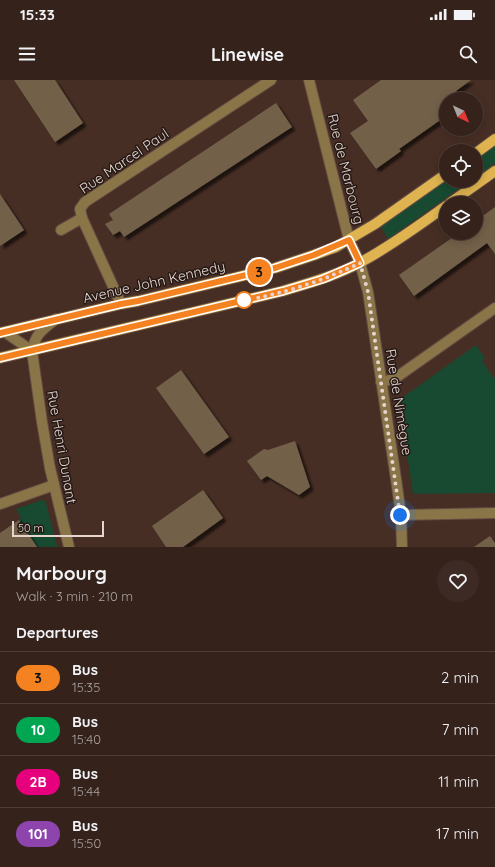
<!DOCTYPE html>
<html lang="en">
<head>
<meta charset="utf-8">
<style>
	body { margin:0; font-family:Quicksand,sans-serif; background:#3d2a24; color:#f1f3f6; height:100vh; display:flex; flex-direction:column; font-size:15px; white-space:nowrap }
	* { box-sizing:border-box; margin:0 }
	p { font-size:13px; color:#aaa4a3 }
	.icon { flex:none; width:22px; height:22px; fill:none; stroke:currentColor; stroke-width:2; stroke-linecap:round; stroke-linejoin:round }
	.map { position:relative; height:467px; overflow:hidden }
	.sheet { display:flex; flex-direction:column; background:#35221b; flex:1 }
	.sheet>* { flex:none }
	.badge { padding:0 8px; border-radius:13px; font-size:14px; line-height:26px }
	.needle { width:26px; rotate:137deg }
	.fabs { position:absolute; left:439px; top:12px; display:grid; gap:8px }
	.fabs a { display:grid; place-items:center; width:44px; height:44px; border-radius:50%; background:#35221b; box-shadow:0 2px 10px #0003,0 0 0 1px #4f3f3a; font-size:20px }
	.scale { position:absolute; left:12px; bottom:10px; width:92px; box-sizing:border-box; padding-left:4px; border:2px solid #e6d5cf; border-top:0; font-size:11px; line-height:14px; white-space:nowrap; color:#e6d5cf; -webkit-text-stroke:3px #251915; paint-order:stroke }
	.you { position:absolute; width:20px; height:20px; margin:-10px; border:3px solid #fff; border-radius:50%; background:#1a73e8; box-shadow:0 0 0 6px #1a73e833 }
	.map>.badge { position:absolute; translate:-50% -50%; box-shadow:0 0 0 2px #fff }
	h2 { padding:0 16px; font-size:15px; line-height:36px }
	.round { display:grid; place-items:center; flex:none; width:42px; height:42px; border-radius:21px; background:#3d2a24 }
	.headline { display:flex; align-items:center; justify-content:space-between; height:68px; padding:0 16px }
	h1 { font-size:19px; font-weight:700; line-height:30px }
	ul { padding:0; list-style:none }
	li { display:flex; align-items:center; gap:12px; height:52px; padding:0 16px; border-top:1px solid #4f3f3a }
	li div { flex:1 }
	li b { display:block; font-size:15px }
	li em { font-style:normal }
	li .badge { min-width:44px; font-weight:700; text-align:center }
	.status { display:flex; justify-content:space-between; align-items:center; height:28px; padding:0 20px; background:#35221b; direction:ltr }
	.status svg { height:11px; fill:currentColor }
	header { display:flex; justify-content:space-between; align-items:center; height:52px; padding:0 16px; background:#35221b; font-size:18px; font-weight:700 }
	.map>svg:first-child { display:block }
	.green { fill:#174a31 }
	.building { fill:#73614a; filter:url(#shadow) }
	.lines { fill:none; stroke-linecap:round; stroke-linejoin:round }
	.minor-casing { stroke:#644c43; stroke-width:12 }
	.major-casing { stroke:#644c43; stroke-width:12 }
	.minor { stroke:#8a7548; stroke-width:10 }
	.major { stroke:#dfb450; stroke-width:10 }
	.line-casing { stroke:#fff; stroke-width:9 }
	.line { stroke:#f58220; stroke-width:6 }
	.walk { stroke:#e6d5cf; stroke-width:4; stroke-dasharray:0 7.2 }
	.stop-dot { fill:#fff; stroke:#f58220; stroke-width:2 }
	.labels { text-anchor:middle; stroke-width:3; stroke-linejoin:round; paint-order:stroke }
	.street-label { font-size:14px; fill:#e6d5cf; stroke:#251915 }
</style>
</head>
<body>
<div class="status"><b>15:33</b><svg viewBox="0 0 49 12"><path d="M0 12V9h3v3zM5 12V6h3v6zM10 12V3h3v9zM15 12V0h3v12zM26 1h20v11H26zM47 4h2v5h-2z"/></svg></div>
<header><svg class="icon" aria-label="menu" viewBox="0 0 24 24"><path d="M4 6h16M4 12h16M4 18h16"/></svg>Linewise<svg class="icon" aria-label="search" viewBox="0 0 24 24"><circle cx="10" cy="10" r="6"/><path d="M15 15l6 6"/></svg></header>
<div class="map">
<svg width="495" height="467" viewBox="0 0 495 467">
	<defs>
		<filter id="shadow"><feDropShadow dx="3.5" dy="3.5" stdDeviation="1" flood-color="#0009"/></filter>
	</defs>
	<rect width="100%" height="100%" fill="#472e24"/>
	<g class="green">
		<path d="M495,66V83L476,97V79Z"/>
		<path d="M446,100L470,101L388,159L381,147Z"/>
		<path d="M476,265L485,278L482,281L495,299V413L413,414L399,320Z"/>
		<path d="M42,420H44L46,423L57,467H37L19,440L21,438L16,429Z"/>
	</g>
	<g class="building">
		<path d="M14,0H55L83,43L55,62Z"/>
		<path d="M381,0H471L456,11L462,19H446V36L399,69L401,71L376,89L350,53L368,41L353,20Z"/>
		<path d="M276,23L292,47L124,157L120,151L113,155L105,144L113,140L109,134Z"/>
		<path d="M0,114L24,150L0,166Z"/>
		<path d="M495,127V174L487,163L414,216L399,195L459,153H476V141Z"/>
		<path d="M181,290L229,357L204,374L156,308Z"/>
		<path d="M295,361L310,407L299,415L267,396L261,400L247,381L264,369L268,370Z"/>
		<path d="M203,410L223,438L183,467H166L152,446Z"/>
		<path d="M19,440L37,467H0V453Z"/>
		<path d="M490,456L495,463V467H474Z"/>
	</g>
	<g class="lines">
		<g class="minor-casing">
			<g id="minor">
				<path d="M309,0L349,160L360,183L368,212L396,399L401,435L402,467"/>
				<path d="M61,150L82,138"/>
				<path d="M121,224L82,138L80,129L85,122L271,0"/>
				<path d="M56,239C42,250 36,253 32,271L42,342L50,388L69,467"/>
				<path d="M5,252L32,271"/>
				<path d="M381,302L394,299L495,228"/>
				<path d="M0,424L54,405"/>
				<path d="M401,435L495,433"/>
			</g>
		</g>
		<g class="major-casing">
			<g id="major">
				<path d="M476,73L495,59"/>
				<path d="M450,123L495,91"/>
				<path d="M0,253L121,224L138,221L275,188L314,175L336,167L375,144L446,94"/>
				<path d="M0,278L283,211C309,203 336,196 361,182C391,166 418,146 446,126"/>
			</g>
		</g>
		<use href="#minor" class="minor"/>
		<use href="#major" class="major"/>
	</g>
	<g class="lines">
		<g class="line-casing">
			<path id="line" d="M0,253L121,224L138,221L275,188L314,175L349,160L360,183L323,199L283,211L0,278"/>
		</g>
		<use href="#line" class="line"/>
		<path class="walk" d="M244,220C281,215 327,199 360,183L368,212L400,435"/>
	</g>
	<circle class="stop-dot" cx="244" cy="220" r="8"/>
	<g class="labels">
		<g class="street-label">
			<text transform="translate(124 81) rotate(-34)" y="5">Rue Marcel Paul</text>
			<text transform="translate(346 89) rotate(76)" y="5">Rue de Marbourg</text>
			<text transform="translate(154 202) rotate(-13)" y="5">Avenue John Kennedy</text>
			<text transform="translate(399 322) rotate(81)" y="5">Rue de Nimègue</text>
			<text transform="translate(62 367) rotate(80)" y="5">Rue Henri Dunant</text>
		</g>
	</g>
</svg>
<div class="fabs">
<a><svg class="needle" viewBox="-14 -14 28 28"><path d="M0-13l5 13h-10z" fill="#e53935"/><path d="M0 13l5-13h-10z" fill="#aaa4a3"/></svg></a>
<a><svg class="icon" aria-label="locate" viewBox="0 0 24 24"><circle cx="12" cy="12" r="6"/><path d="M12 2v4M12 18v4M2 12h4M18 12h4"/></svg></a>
<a><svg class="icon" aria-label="layers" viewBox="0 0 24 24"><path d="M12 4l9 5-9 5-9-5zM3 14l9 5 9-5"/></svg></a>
</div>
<div class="scale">50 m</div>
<div class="you" style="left:400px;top:435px"></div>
<b class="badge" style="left:259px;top:192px;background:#f58220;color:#111">3</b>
</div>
<section class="sheet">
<div class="headline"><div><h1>Marbourg</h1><p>Walk · 3 min · 210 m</p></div><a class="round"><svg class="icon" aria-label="heart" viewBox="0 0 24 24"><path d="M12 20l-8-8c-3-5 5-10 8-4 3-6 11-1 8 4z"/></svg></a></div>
<h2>Departures</h2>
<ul>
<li><span class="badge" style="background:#f58220;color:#111">3</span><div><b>Bus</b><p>15:35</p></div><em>2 min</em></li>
<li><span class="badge" style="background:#00a651;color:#fff">10</span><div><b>Bus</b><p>15:40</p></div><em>7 min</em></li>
<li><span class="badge" style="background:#e6007e;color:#fff">2B</span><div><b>Bus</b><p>15:44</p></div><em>11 min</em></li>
<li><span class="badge" style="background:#8e44ad;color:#fff">101</span><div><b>Bus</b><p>15:50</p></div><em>17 min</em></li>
</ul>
</section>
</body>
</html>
